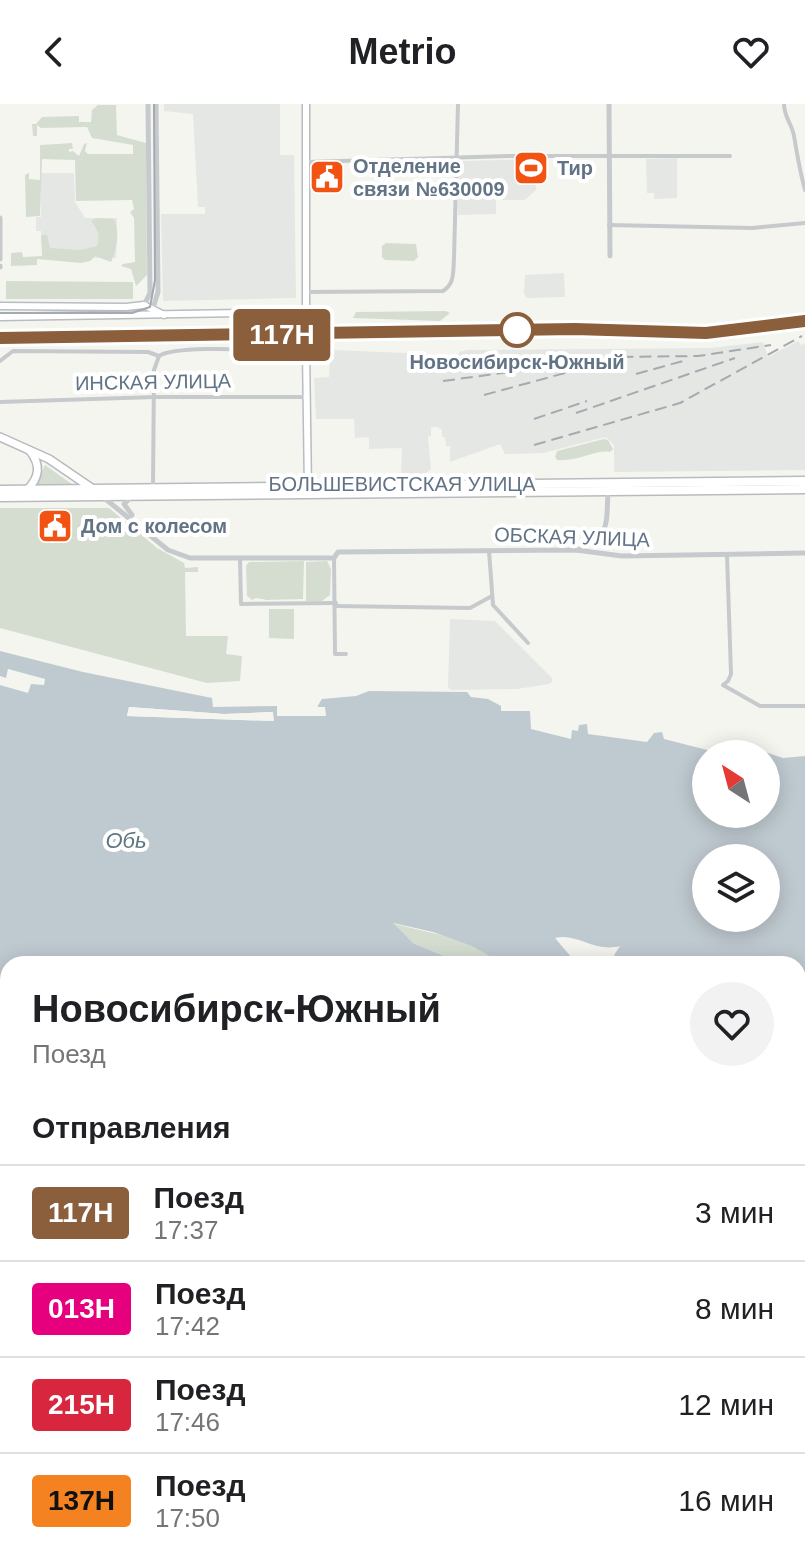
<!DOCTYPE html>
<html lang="ru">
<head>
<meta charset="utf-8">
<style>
	body { margin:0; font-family:Arial,sans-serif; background:#f2f2f2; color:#202124; height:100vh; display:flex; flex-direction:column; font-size:30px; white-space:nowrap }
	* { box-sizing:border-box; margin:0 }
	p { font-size:26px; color:#757577 }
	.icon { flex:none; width:44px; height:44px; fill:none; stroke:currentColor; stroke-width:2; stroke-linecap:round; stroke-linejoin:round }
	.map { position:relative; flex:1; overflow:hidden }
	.sheet { position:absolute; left:0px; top:852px; width:806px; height:610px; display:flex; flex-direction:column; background:#fff; border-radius:24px 24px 0 0; box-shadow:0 4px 20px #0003 }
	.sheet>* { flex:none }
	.badge { padding:0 16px; border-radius:6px; font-size:28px; line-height:52px }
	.needle { width:52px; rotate:324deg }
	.tools { position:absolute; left:692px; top:636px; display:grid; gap:16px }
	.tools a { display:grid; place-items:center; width:88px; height:88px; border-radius:50%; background:#fff; box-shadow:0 4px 20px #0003; font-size:40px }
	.map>.badge { position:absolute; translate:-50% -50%; box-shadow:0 0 0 4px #fff }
	h2 { padding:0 32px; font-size:30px; line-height:72px }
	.round { display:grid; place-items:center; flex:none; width:84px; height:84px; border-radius:42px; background:#f2f2f2 }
	.overview { display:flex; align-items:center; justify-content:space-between; height:136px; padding:0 32px }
	h1 { font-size:38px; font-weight:700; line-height:60px }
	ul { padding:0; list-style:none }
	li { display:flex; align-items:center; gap:24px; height:96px; padding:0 32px; border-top:2px solid #e0e0e0 }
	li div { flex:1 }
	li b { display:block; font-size:30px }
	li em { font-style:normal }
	li .badge { min-width:88px; font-weight:700; text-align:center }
	header { display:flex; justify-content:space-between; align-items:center; height:104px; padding:0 32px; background:#fff; font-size:36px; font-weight:700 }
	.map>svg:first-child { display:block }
	.built { fill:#e5e7e4 }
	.green { fill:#d5ddd1 }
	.water { fill:#bfcad0; fill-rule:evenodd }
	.pier { fill:#f5f5f0 }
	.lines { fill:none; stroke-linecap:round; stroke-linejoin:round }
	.secondary-casing { stroke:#b8bdc2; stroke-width:9 }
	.primary-casing { stroke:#b7bbbf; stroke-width:10 }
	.trunk-casing { stroke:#b8bbbe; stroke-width:11 }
	.minor { stroke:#c7cacd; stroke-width:4 }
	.tertiary { stroke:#c7cacd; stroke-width:5 }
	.secondary { stroke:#fff; stroke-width:6 }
	.primary { stroke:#fff; stroke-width:7 }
	.trunk { stroke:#fff; stroke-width:8 }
	.tram { stroke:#a4aab0; stroke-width:2 }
	.rail { stroke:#a4aab0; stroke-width:2; stroke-dasharray:12 6; stroke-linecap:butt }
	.secondary-bridge-casing { stroke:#b8bdc2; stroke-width:9; stroke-linecap:butt }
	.secondary-bridge { stroke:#fff; stroke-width:6 }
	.line-casing { stroke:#fff; stroke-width:18 }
	.line { stroke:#8b5e3c; stroke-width:12 }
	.stop-dot { fill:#fff; stroke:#8b5e3c; stroke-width:4 }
	.labels { text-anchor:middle; stroke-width:8; stroke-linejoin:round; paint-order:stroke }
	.poi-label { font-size:20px; font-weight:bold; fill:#617385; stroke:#fff; text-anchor:start }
	.stop-label { font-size:20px; font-weight:bold; fill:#617385; stroke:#fff }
	.street-label { font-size:20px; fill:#617385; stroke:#fff }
	.water-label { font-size:22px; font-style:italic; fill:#5c7682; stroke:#fff }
</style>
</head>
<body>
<header><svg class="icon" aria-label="back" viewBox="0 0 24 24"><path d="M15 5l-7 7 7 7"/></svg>Metrio<svg class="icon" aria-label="heart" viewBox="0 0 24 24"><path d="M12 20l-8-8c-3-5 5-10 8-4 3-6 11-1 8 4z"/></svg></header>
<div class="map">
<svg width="805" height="1461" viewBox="0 0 805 1461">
	<rect width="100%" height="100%" fill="#f5f5f0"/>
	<g class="built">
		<path d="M164,0H280V51H294L296,194L163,197L161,110H205V103H198L193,10L164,7Z"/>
		<path d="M677,54V94L654,95V89H647L646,55Z"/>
		<path d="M535,55L536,86L525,96H496V110L458,111L457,60L463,57Z"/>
		<path d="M41,69H74L75,98L85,114H117L116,154H43L41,127H36V113H41Z"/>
		<path d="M564,169L565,193L527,194L524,189L525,171Z"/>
		<path d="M798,237L801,241L805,239V366L614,368V341L606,333L543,349L505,350L500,340L450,358V342H446L445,333H442V326L438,323H431V332L428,333L431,365L424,371L401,372L402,344L369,345V333L355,334L354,315H316L314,274L329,273L330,253H333V246L432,250L459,256V248L467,246L711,244L763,238L768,253Z"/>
		<path d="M450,515L495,517L552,574V578L549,580L517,585L451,586L448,583Z"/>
	</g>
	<g class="green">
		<path d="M98,1H116L117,31L146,39L147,171L136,182L131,165L121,162L123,160L135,158L134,114L130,108L134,105L132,96L76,97L75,56L42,55L40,112L26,113L25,71L29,69V75L40,76V41L72,39L73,45H69V48L73,47L79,52L84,40L87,39L85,47L88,50H133V41L92,34L87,23L41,24L37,21V32H33L32,20H36L42,13L79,12V18H91L92,6Z"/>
		<path d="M97,114L114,115C120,128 117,145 111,158L95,152L90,157L81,159L37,155V161L11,162V149L22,148L23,153L42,152L41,131H47L50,144L80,146L97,142C100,132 98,125 91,117Z"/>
		<path d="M386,139L416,140L418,153L414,157L385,156L382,153V142Z"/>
		<path d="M6,177L133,178V195H6Z"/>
		<path d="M446,207L450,209L440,217L353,214L356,208Z"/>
		<path d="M604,335L608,336L613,345L610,348C597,345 578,358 557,356L555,353L557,347Z"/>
		<path d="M45,361L73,381L36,382Z"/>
		<path d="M0,404H109L157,444L184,459L185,464L198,463V468H185L186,532H228L226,550L242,552L240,577L207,579L0,524Z"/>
		<path d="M304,457L303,495L267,496L256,494L252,496L247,492L246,462L249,458Z"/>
		<path d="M327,457L331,465L330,491L322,497H306V458Z"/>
		<path d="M269,505H294V535L269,534Z"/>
		<path d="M391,819C427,829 475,834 504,860H465L413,839Z"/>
		<path d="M0,979L8,984V1032L0,1028Z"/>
		<path d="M0,1055L8,1063V1454H214V1461H0Z"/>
		<path d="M798,1058L805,1060V1152L798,1149Z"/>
	</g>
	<g class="water">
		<path d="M0,547L83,568L212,594L213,603L277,602V611L325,612V603H317L322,595L356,592L369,587L467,588L471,593L488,595L501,602V607H530L531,625L571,635L572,626L578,627L579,621L587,620L588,630L647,638L654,629L662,628L664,635L723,650H706V710H766V650H735L750,643L783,654L805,652V900L798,896V860H620L614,851L620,842C595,849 576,828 555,834L577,860H504L472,842L433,828L393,819L413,839L464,860H8V976L0,972ZM129,603L224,610L273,608V617L127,612ZM706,754H766V814H706Z"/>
		<path d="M798,962L805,965V1055L798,1053Z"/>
		<path d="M798,1157L805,1159V1461H555L544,1454H798Z"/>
	</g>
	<g class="pier">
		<path d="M8,565L45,575L44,581L31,580L28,589L0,581V572L6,574Z"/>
		<path d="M317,598L318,603H325L326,612H277V602L280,599L281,608H322L314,605Z"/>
		<path d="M129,603L224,610L273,608L274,617L127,612Z"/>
	</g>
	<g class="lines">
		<g class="secondary-casing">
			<g id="secondary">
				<path d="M306,0V218"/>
				<path d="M0,202L126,203L144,201L164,211"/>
				<path d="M0,213L306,208"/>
				<path d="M306,246L308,387"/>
			</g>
		</g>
		<g class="primary-casing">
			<g id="primary">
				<path d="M0,333L49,355L93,385"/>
				<path d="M27,386C40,373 41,361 30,347"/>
			</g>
		</g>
		<g class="trunk-casing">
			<g id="trunk">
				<path d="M0,386L805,377"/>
				<path d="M0,393L805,385"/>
			</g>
		</g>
		<g class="minor">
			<path d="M784,0C784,13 792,20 794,32C797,50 800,68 805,86"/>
			<path d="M306,58L509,52H730"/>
			<path d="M609,121L752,124L805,119"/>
			<path d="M306,188L443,187C455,180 453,167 454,154L458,0"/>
			<path d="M0,257L13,247L148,248L159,252C178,240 267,247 294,247L307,253"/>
			<path d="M0,298L155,293H306"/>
			<path d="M153,383L154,266L159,252"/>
			<path d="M489,447L493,501L528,539"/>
			<path d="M727,451L731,570L728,577L723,581L760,602H805"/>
			<path d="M334,454L335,550H346"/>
			<path d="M240,455L241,500L336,499"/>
			<path d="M336,502L470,504L492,492"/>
			<path d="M0,1388L8,1389"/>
			<path d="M0,1395H8"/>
			<path d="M147,1461V1454"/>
			<path d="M153,1461L154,1454"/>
		</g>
		<g class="tertiary">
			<path d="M609,0L610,152"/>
			<path d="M0,114V155"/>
			<path d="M0,162V163"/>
			<path d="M144,201L150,189L148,0"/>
			<path d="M153,204L158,188L156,0"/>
			<path d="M103,393L168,446L190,454H334L338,448L576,446L622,452L805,449"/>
			<path d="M130,394L124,400L132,411"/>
			<path d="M577,446C611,433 606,420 608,388"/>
		</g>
		<use href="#secondary" class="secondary"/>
		<use href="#primary" class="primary"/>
		<use href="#trunk" class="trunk"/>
		<path class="tram" d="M0,209H132L150,203L155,176L154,0"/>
		<g class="rail">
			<path d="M314,230L575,225L706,229L805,217"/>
			<path d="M0,236L301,233"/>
			<path d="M636,270L683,257"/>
			<path d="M443,277L621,253L698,252L771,241"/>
			<path d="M484,291L565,269"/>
			<path d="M576,309L735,254"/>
			<path d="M534,315L587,297"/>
			<path d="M534,341L680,299L802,232"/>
		</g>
		<g class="secondary-bridge-casing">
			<path id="secondary-bridge" d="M306,218V246"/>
		</g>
		<use href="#secondary-bridge" class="secondary-bridge"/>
	</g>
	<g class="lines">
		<g class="line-casing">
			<path id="line" d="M0,234L575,225L706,229L805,217"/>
		</g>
		<use href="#line" class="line"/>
	</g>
	<defs>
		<g id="stadium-square" transform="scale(1.8)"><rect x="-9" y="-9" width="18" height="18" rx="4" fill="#f35312" stroke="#fff"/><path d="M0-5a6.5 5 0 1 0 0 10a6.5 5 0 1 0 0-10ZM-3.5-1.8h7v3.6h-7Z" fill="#fff"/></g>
		<g id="civic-square" transform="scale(1.8)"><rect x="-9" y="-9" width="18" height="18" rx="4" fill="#f35312" stroke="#fff"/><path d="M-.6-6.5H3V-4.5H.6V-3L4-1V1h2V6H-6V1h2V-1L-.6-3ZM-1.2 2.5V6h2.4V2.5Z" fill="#fff"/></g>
	</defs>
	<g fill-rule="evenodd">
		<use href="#stadium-square" x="531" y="64"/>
		<use href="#civic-square" x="327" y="73"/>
		<use href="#civic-square" x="55" y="422"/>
	</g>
	<circle class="stop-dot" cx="517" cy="226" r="16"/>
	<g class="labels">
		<g class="poi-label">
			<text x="353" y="69">Отделение<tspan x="353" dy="23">связи №630009</tspan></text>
			<text x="557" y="71">Тир</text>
			<text x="81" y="429">Дом с колесом</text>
		</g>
		<g class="stop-label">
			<text x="517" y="265">Новосибирск-Южный</text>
		</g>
		<g class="street-label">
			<text transform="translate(153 278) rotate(-1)" y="7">ИНСКАЯ УЛИЦА</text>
			<text x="402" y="387">БОЛЬШЕВИСТСКАЯ УЛИЦА</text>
			<text transform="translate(572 433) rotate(2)" y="7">ОБСКАЯ УЛИЦА</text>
		</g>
		<g class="water-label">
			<text x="126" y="744">Обь</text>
		</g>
	</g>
</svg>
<div class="tools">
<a><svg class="needle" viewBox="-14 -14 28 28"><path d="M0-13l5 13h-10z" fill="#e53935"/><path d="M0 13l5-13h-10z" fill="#757577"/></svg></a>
<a><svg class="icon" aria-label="layers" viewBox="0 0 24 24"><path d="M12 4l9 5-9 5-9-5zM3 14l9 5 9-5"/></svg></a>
</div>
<b class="badge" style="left:282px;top:231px;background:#8b5e3c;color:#fff">117Н</b>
<section class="sheet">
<div class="overview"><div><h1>Новосибирск-Южный</h1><p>Поезд</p></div><a class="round"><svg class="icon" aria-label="heart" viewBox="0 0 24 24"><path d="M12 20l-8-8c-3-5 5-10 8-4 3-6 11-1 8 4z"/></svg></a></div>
<h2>Отправления</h2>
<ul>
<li><span class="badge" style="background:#8b5e3c;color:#fff">117Н</span><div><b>Поезд</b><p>17:37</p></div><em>3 мин</em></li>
<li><span class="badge" style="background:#e6007e;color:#fff">013Н</span><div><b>Поезд</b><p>17:42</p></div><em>8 мин</em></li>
<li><span class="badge" style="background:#d7263d;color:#fff">215Н</span><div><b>Поезд</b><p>17:46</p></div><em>12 мин</em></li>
<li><span class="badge" style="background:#f58220;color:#111">137Н</span><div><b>Поезд</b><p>17:50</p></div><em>16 мин</em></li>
</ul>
</section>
</div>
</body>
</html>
